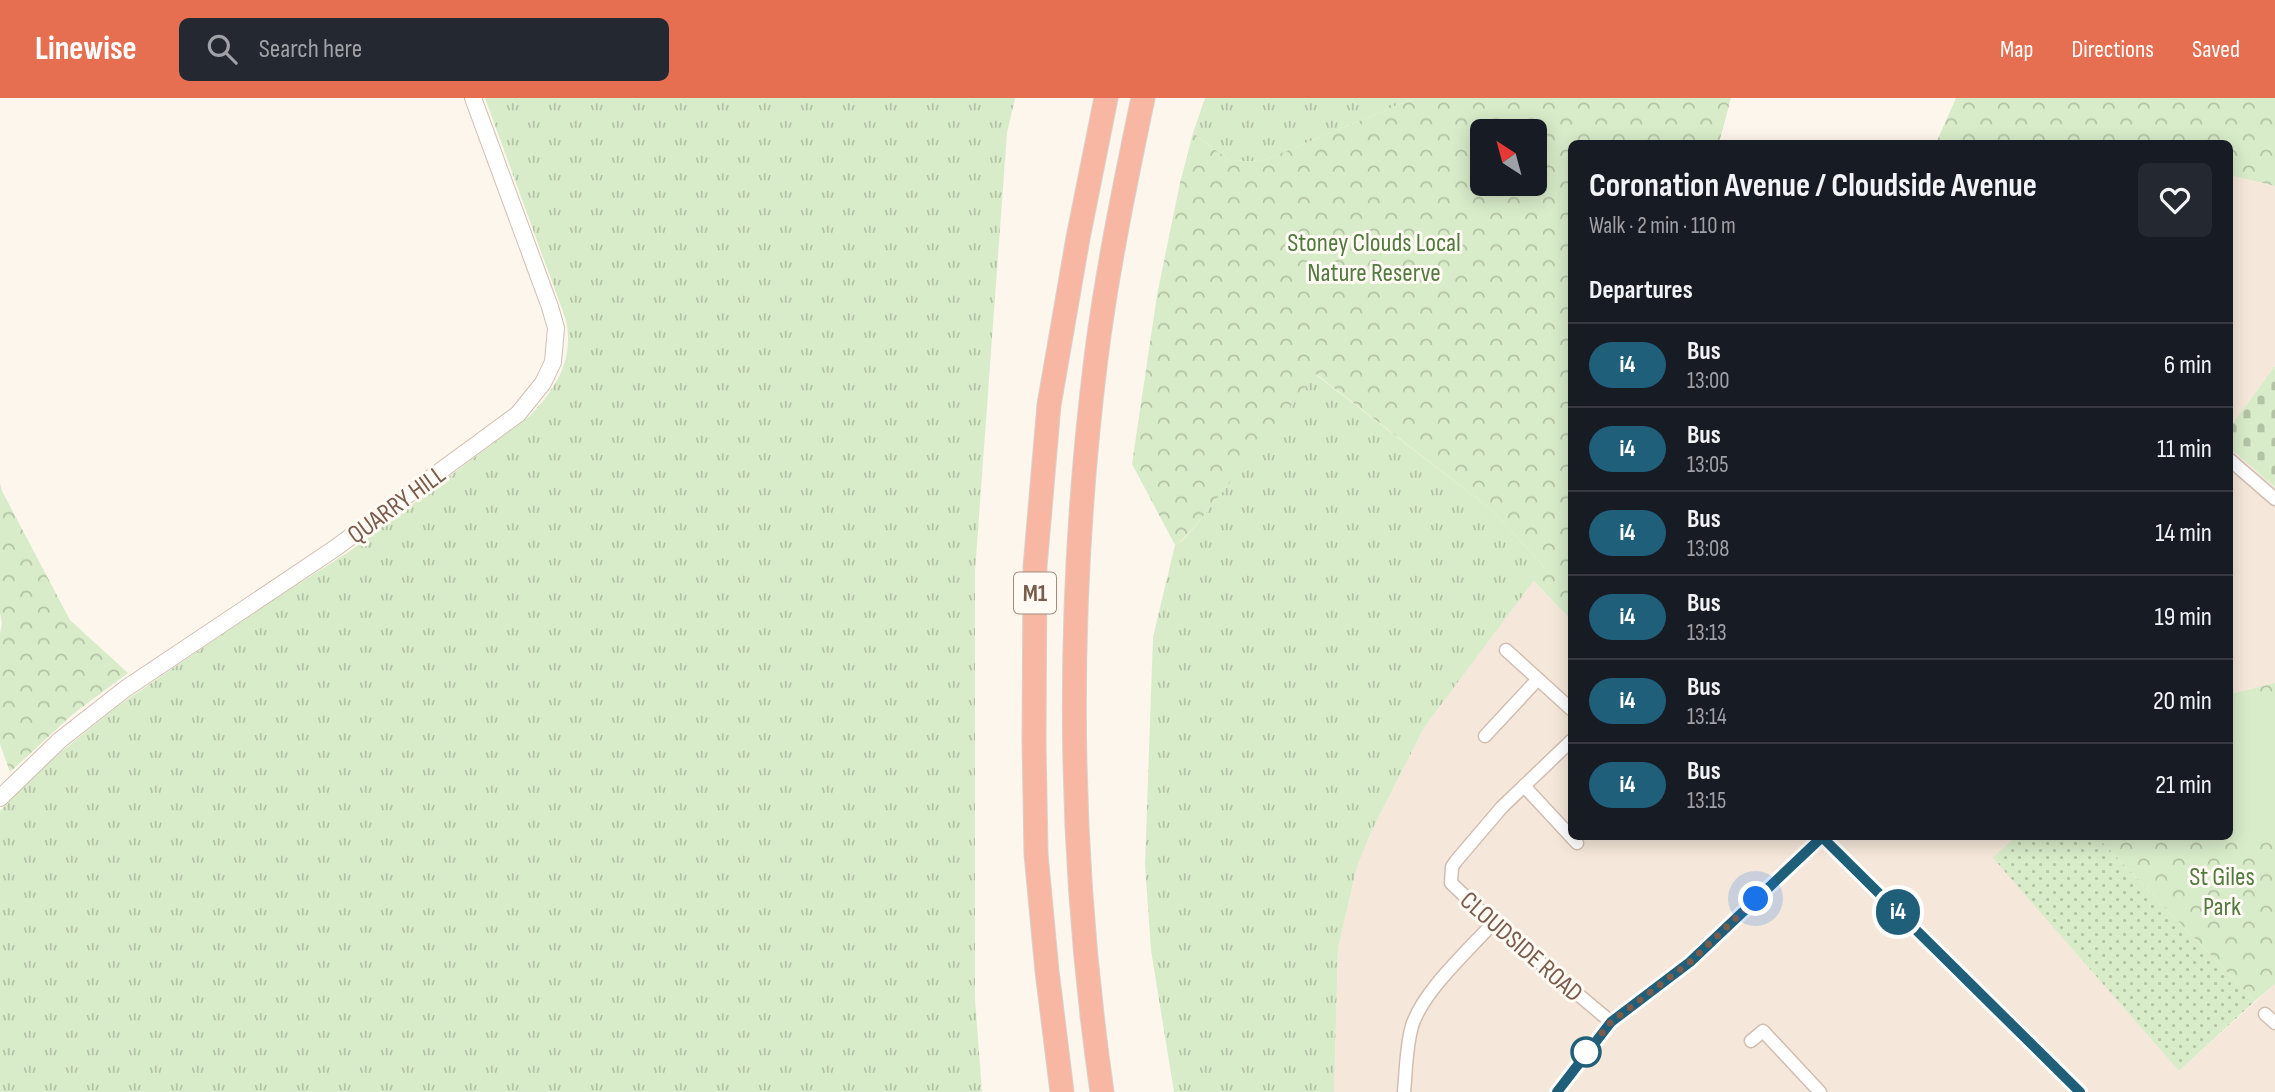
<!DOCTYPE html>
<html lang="en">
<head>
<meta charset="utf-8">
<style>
	body { margin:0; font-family:"Sofia Sans Condensed",sans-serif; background:#242831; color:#f1f3f6; height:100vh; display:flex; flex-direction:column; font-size:26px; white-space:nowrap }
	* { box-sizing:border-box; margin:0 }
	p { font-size:23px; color:#9ea1a6 }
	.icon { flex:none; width:38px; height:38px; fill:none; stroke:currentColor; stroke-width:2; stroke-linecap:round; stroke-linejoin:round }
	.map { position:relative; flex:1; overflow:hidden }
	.details { position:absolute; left:1568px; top:42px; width:665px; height:700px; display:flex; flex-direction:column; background:#171b24; border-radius:10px; box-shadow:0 4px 18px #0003 }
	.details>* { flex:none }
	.badge { padding:0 14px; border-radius:23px; font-size:24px; line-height:46px }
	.needle { width:46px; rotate:324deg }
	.fabs { position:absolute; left:1470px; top:21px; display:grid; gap:14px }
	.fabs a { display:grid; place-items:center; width:77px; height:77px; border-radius:10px; background:#171b24; box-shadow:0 4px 18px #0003; font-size:35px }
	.you { position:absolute; width:35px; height:35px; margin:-18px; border:5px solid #fff; border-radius:50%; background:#1a73e8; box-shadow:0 0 0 10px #1a73e833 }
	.map>.badge { position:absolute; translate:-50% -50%; box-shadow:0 0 0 4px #fff }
	h2 { padding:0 21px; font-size:26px; line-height:63px }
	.round { display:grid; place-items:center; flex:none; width:74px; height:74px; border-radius:10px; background:#242831 }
	.head { display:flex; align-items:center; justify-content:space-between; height:119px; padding:0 21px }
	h1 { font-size:33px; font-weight:700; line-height:52px }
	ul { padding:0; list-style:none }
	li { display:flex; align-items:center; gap:21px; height:84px; padding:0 21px; border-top:2px solid #363941 }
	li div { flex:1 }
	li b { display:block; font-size:26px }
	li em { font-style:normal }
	li .badge { min-width:77px; font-weight:700; text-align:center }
	header { display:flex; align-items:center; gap:42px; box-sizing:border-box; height:98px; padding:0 35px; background:#e76f51; color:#fff }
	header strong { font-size:33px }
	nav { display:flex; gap:38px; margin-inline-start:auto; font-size:24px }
	.search { width:490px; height:63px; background:#242831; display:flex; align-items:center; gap:18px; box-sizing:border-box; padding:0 24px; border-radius:10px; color:#9ea1a6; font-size:26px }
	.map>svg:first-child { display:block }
	.residential { fill:#f5e8da }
	.grass { fill:url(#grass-tufts) }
	.forest { fill:url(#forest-crowns); fill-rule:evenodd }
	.cemetery { fill:url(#cemetery-stones) }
	.garden { fill:url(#garden-dots) }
	.pitch { fill:#d8ecc9 }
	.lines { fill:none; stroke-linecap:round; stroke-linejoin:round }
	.minor-casing { stroke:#d1beb0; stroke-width:15 }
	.tertiary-casing { stroke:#d1beb0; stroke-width:18 }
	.motorway-casing { stroke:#dad1cd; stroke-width:25 }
	.minor { stroke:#fff; stroke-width:12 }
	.tertiary { stroke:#fff; stroke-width:16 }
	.motorway { stroke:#f7b7a3; stroke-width:23 }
	.line-casing { stroke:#fff; stroke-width:16 }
	.line { stroke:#1f5f7a; stroke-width:10 }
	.walk { stroke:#7a5c4d; stroke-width:7; stroke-dasharray:0 12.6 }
	.stop-dot { fill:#fff; stroke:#1f5f7a; stroke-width:3.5 }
	.labels { text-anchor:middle; stroke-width:6; stroke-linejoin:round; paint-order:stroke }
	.shield { fill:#fffaf3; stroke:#a28b7f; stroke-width:2 }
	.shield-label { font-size:24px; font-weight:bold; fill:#7a5c4d }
	.park-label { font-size:26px; fill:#537a41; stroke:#fffaf3 }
	.street-label { font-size:26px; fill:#7a5c4d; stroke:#fffaf3 }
</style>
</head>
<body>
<header>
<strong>Linewise</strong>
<div class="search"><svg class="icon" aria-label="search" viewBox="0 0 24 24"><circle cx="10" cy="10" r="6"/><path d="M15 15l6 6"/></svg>Search here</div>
<nav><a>Map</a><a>Directions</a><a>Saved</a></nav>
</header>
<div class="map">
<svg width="2275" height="994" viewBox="0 0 2275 994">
	<defs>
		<pattern id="grass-tufts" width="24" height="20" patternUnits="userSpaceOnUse" patternTransform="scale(1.75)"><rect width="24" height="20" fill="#d8ecc9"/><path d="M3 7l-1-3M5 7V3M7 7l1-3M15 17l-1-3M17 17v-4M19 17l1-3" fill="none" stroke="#b4c2a5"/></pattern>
		<pattern id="forest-crowns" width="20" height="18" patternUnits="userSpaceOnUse" patternTransform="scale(1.75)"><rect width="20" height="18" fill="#d8ecc9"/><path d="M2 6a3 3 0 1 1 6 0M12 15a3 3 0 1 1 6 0" fill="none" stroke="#b4c2a5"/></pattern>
		<pattern id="cemetery-stones" width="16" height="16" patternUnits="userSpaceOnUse" patternTransform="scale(1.75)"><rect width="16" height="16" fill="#d8ecc9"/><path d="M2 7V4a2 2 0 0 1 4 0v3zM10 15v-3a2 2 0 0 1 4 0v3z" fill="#b4c2a5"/></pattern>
		<pattern id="garden-dots" width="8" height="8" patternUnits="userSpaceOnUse" patternTransform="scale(1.75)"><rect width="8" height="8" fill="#d8ecc9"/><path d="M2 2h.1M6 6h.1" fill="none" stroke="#b4c2a5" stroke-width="1.8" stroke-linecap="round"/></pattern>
	</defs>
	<rect width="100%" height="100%" fill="#fdf6ec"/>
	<g class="residential">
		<path d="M2154,16L2275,55V268L2230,329V46H2136Z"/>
		<path d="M2230,350L2275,389V585L2230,596Z"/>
		<path d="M1533,482L1571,522L1572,738L2016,739L1994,760L2179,973L2275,886V994H1334L1338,850L1357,769L1372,732L1425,628Z"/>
	</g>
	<g class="grass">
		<path d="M485,0H1015L1007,35L975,473V901L982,994H0V713L47,665L119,607L270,504L350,453L531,317C557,288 574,262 566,222Z"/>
		<path d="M1205,0H1415L1260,64L1229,62L1193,35Z"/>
		<path d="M1315,276L1492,412L1544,469L1425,628L1372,732L1357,769L1338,850L1334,994H1174L1151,852L1145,767L1153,539L1175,447L1183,442L1200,422Z"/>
	</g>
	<g class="forest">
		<path d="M1415,0H1731L1719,45L1572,46L1571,522L1533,482L1544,469L1492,412L1316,276L1200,422L1182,442L1175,447L1132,366L1157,197L1180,85L1193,35L1229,62L1260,64ZM1482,33H1535V86H1482Z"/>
		<path d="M1956,0H2275V88L2230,77V46L1936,45Z"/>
		<path d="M0,385L2,393L70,522L128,575L73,616L10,674L0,646V535L2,526L0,515Z"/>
		<path d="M2275,585V886L2255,903L2097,739L2230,738V596Z"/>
	</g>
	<path class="cemetery" d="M2275,268V389L2230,350V329Z"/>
	<path class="garden" d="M2016,738L2097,739L2255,903L2179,973L1993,760Z"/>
	<path class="pitch" d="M2275,593V732L2230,743V604Z"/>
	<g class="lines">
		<g class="minor-casing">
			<g id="minor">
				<path d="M2230,362L2275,401"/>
				<path d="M1506,552L1572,612"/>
				<path d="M1485,638L1538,581"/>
				<path d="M1572,642L1502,709L1456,763L1452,769L1451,785L1493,825L1611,924"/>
				<path d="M1524,688L1577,745"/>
				<path d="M1822,739L2080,994"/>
				<path d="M2265,916L2275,925"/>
				<path d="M1751,943L1763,933L1820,994"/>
				<path d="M1404,994C1406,973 1406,949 1412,928C1423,893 1468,853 1493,825"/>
				<path d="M1557,994L1611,924L1690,864L1823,738"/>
			</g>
		</g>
		<g class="tertiary-casing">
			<path id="tertiary" d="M0,700L60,642L125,591L334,451L518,316L543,285L553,264L556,230L550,209L473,0"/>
		</g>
		<g class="motorway-casing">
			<g id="motorway">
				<path d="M1062,994L1047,873L1036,756L1034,644L1035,469L1049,307L1078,140L1106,0"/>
				<path d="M1102,994C1067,752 1066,503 1096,260C1107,173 1125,86 1143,0"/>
			</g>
		</g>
		<use href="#minor" class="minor"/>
		<use href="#tertiary" class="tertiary"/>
		<use href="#motorway" class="motorway"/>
	</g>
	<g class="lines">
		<g class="line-casing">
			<path id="line" d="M1557,994L1611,924L1690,864L1822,739L2080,994"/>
		</g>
		<use href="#line" class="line"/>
		<path class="walk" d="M1586,954L1611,924L1690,864L1756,801"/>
	</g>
	<circle class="stop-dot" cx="1586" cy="954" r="14"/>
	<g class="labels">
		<rect class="shield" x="1014" y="474.5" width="42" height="41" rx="5"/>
		<g class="shield-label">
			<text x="1035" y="503">M1</text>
		</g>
		<g class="park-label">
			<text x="1374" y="153">Stoney Clouds Local<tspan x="1374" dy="30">Nature Reserve</tspan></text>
			<text x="2222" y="787">St Giles<tspan x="2222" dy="30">Park</tspan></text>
		</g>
		<g class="street-label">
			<text transform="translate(396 406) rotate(-36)" y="9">QUARRY HILL</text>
			<text transform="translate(1522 848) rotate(41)" y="9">CLOUDSIDE ROAD</text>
		</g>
	</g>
</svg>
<div class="fabs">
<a><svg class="needle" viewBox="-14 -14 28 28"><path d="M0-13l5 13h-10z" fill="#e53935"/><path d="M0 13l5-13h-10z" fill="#9ea1a6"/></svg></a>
</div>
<div class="you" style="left:1756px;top:801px"></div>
<b class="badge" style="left:1898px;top:814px;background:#1f5f7a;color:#fff">i4</b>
<section class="details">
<div class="head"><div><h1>Coronation Avenue / Cloudside Avenue</h1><p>Walk · 2 min · 110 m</p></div><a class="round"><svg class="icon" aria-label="heart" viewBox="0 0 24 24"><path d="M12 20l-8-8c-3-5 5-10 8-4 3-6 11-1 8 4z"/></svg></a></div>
<h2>Departures</h2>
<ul>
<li><span class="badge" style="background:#1f5f7a;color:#fff">i4</span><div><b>Bus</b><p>13:00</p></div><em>6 min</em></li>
<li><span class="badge" style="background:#1f5f7a;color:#fff">i4</span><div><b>Bus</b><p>13:05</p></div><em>11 min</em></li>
<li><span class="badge" style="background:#1f5f7a;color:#fff">i4</span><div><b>Bus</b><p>13:08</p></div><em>14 min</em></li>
<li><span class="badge" style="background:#1f5f7a;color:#fff">i4</span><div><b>Bus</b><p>13:13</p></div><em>19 min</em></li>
<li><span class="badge" style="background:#1f5f7a;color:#fff">i4</span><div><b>Bus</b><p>13:14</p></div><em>20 min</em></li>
<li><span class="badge" style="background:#1f5f7a;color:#fff">i4</span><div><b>Bus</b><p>13:15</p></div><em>21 min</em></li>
</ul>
</section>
</div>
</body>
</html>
